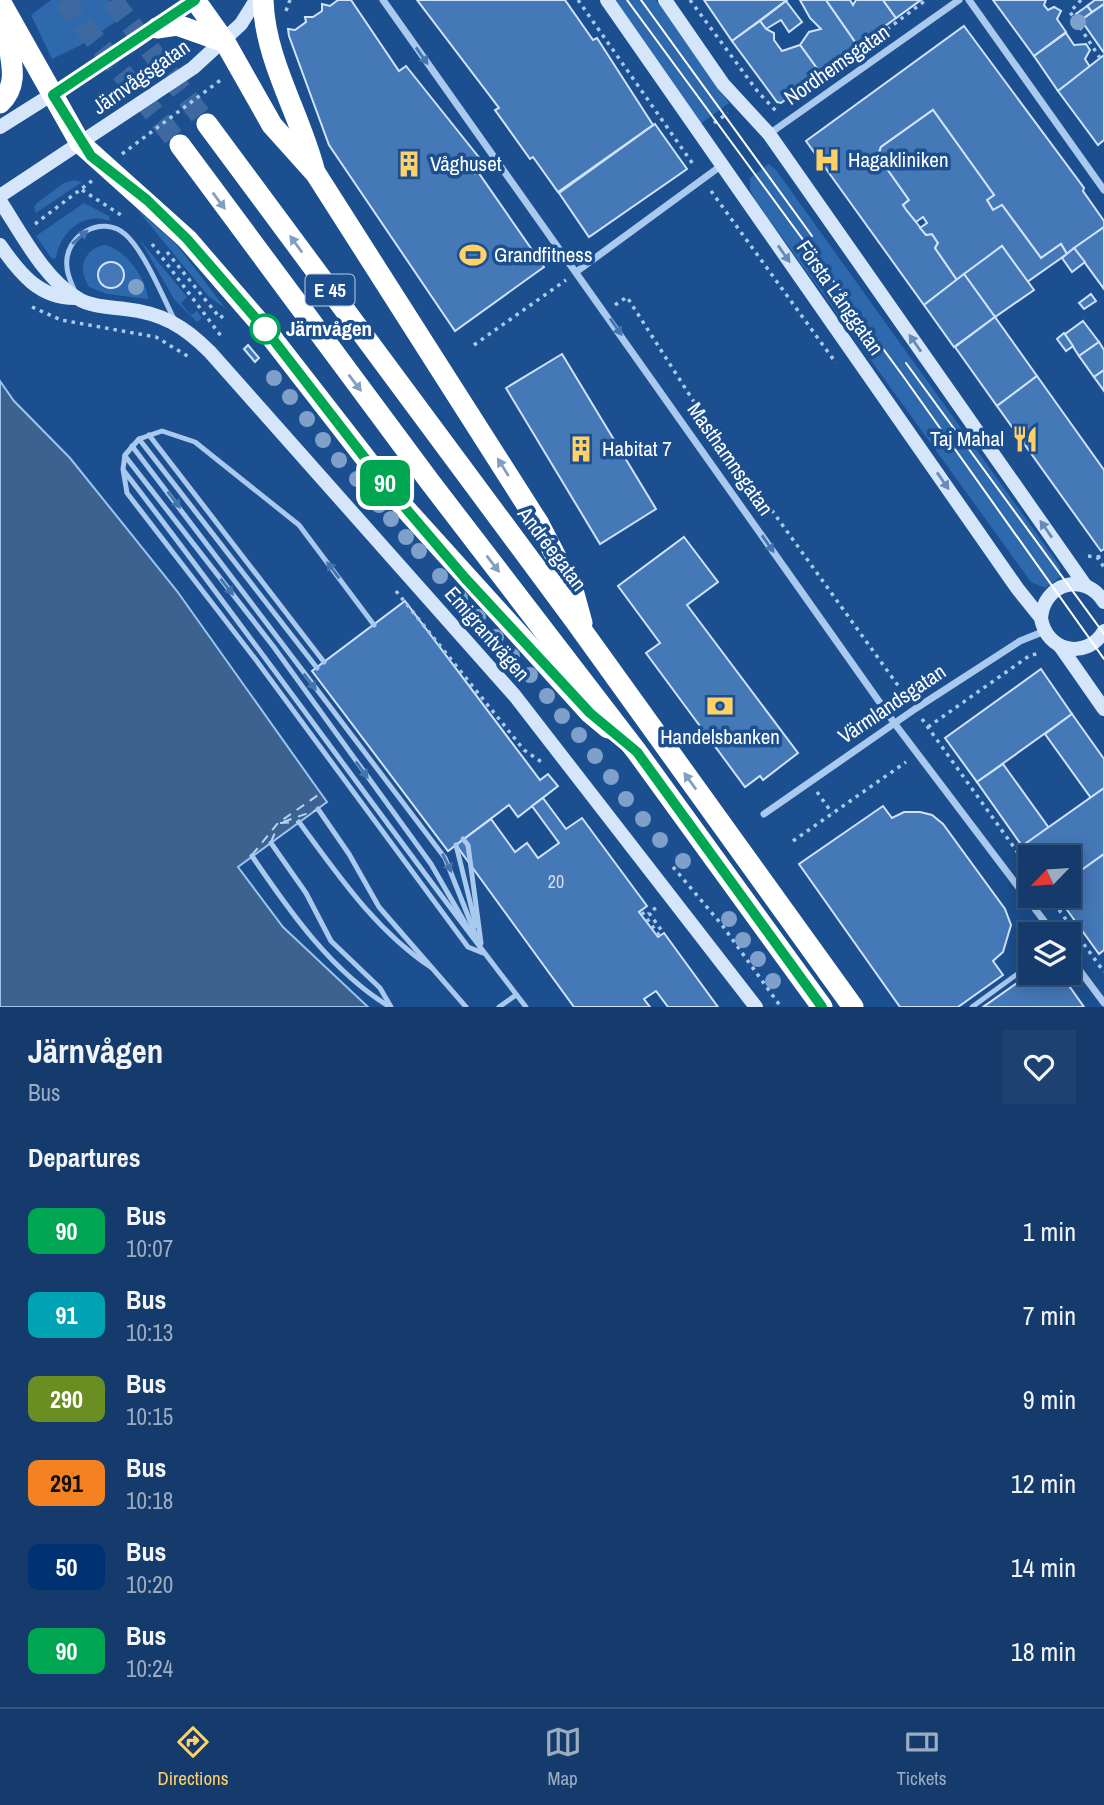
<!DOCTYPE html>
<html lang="en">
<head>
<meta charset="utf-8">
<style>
	body { margin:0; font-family:"Archivo Narrow",sans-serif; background:#1d4271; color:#f1f3f6; height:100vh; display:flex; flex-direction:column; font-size:26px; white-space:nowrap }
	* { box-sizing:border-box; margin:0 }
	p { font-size:23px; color:#9dadc1 }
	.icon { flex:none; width:38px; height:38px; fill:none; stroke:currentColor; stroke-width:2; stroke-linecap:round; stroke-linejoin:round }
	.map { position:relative; height:1007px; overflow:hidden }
	.side { display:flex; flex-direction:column; background:#143b6b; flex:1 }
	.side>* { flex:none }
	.badge { padding:0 14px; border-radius:10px; font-size:24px; line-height:46px }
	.needle { width:46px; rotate:245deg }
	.fabs { position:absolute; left:1018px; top:845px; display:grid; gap:14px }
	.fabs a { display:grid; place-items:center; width:63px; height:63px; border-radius:0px; background:#143b6b; box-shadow:0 4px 18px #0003,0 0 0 2px #33557e; font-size:35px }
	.map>.badge { position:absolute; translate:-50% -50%; box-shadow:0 0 0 4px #fff }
	h2 { padding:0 28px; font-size:26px; line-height:63px }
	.round { display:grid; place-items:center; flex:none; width:74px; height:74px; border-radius:0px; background:#1d4271 }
	.overview { display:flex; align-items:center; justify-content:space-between; height:119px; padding:0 28px }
	h1 { font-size:33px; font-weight:800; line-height:52px }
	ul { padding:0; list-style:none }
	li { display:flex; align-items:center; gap:21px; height:84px; padding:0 28px }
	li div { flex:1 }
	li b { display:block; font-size:26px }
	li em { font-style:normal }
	li .badge { min-width:77px; font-weight:700; text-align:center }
	.tabs { display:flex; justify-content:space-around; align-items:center; height:98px; border-top:2px solid #33557e; background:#143b6b; font-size:19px; color:#9dadc1 }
	.tabs a { display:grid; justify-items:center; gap:4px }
	.tabs .on { color:#ffd166 }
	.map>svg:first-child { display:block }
	.green { fill:#2e69ad }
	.water { fill:#3c6290; stroke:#9cc4f0; stroke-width:2 }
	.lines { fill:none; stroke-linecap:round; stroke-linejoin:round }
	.ferry { stroke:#b5d3f5; stroke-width:2; stroke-dasharray:9 7; stroke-linecap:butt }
	.building { fill:#4478b7; stroke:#cfe3fa; stroke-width:2 }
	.highway-tunnel { stroke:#3d69a0; stroke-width:21; stroke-dasharray:21 10; stroke-linecap:butt }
	.path { stroke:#a9c9ee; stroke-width:3.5; stroke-dasharray:3.5 5; stroke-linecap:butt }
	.lane { stroke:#a9c9ee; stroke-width:5 }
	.street { stroke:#a9c9ee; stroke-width:7 }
	.secondary { stroke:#d6e6fa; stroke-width:14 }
	.highway { stroke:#fff; stroke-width:21 }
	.tram { stroke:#fff; stroke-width:2 }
	.tree { fill:#7ea0ca }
	.oneway { fill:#4674ac }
	.oneway2 { fill:#829ec1 }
	.oneway3 { fill:#668bba }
	.line-casing { stroke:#fff; stroke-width:16 }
	.line { stroke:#00a651; stroke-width:10 }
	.stop-dot { fill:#fff; stroke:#00a651; stroke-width:3.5 }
	.labels { text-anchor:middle; stroke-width:7; stroke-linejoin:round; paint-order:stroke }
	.number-label { font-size:18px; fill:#d0dded }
	.shield { fill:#1b4f8f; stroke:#bbcadd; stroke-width:2 }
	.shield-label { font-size:19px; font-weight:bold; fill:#fff }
	.street-label { font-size:21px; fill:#fff; stroke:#1b4f8f }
	.poi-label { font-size:21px; fill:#fff; stroke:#1b4f8f; text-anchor:start }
	.stop-label { font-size:21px; font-weight:bold; fill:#fff; stroke:#1b4f8f; text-anchor:start }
</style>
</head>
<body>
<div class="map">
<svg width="1104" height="1007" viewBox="0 0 1104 1007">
	<rect width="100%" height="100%" fill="#1b4f8f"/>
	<g class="green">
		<path d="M51,0H109L127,14L83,44L52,59L31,15Z"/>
		<path d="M613,0H656L729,103L699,125Z"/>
		<path d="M769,164L776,170L1054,558L1060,567V577L1045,588L1031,582L755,200L750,189V178Z"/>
		<path d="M74,180L82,182L36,213L34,207L37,203L64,183Z"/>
		<path d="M84,203L109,216L110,221C84,211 60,232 56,258L52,259L36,236Z"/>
		<path d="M136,208L177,245L225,308L209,297Z"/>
		<path d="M140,240L187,297L181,303L191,315L197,311L202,318L197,322L174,299Z"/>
		<path d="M104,245C125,248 146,278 148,299L107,294L89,287C78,270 82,250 104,245Z"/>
	</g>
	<path class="water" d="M0,381L14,401L70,458L177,591L327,802L238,867L283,927L368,1007H0Z"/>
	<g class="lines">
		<g class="ferry">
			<path d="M283,822L317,810"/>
			<path d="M280,823L298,822"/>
			<path d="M271,842L277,828"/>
			<path d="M252,855L278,823L321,793"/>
		</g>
	</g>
	<g class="building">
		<path d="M338,0H351L399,71L406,66L481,160L470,167L475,174L478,172L544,267L455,331L329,145L289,36L288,29L295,30L306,22L305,17H313L322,11V4L330,6Z"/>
		<path d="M417,0H565L593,40L597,38L653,125L558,192L533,157L530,159L495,110L499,108Z"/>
		<path d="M704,0H787L732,41Z"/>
		<path d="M800,0H826L858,46L821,74L800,45L809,32L821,29L810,18Z"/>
		<path d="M826,0H850L853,5L856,0H883L896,18L858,46Z"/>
		<path d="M883,0H921L896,18Z"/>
		<path d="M1046,0L1044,5L1048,10L1054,7L1061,11L1057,19L1066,32L1034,56L993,0Z"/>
		<path d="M1095,0H1104V4L1092,12L1087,6Z"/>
		<path d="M786,1L802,22L789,32L781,20L766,29L760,21Z"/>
		<path d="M1104,4V53L1081,20Z"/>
		<path d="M1087,6L1092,12L1081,20L1076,14Z"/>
		<path d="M760,21L766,29L774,33V40L782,51L800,45L821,74L781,103L777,102L732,41Z"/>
		<path d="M964,26L1084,188L1083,191L1104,221V227L1067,254L1061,244L1041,258L1002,205L993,210L987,200L994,195L933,110L881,147L878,156L909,200L903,205L926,235L932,234L938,243L935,248L957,280L924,305L806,141Z"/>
		<path d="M1066,33L1074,45L1086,44L1090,50L1085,59L1090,67L1058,91L1034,56Z"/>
		<path d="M1104,55V140L1098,145L1058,91Z"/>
		<path d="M933,110L994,195L987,200L993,210L1002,205L1041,258L1061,244L1067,254L1027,282L1002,246L957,280L935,248L938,243L932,234L926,235L920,228L927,223L923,217L916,222L907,211L903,205L909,200L878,156L881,147Z"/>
		<path d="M655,124L687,169L589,237L559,193Z"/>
		<path d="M1104,227V289L1074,248Z"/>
		<path d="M1002,246L1034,290L995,317L964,274Z"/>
		<path d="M1074,248L1085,262L1072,272L1062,258Z"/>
		<circle cx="111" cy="275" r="13"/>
		<path d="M964,274L995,317L954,347L924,305Z"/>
		<path d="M1091,294L1096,301L1084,309L1079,303Z"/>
		<path d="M995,317L1037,376L997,406L955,347Z"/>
		<path d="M1083,321L1099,342L1079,356L1065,334Z"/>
		<path d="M1064,333L1073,346L1066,351L1057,339Z"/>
		<path d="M1099,342L1104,350V370L1094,377L1079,356Z"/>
		<path d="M248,345L259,358L255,362L244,349Z"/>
		<path d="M562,354L656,509L600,544L506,388Z"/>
		<path d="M1104,370V391L1094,377Z"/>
		<path d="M1037,376L1104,470V549L1101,551L997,406Z"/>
		<path d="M684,537L718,582L687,605L798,753L763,780L760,776L745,787L646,653L660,643L618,586Z"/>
		<path d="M405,601L540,780L548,774L558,786L518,817L509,805L448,851L312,671Z"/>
		<path d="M1041,669L1072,714L977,782L945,738Z"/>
		<path d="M1072,714L1104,759V788L1091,798L1045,734Z"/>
		<path d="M1003,764L1049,828L1022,846L977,782Z"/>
		<path d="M1104,788V854L1069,879V858H1031L1022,846Z"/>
		<path d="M543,798L566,829L582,818L647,906L639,912L658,937L664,933L718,1007H668L656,991L644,999L650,1007H574L456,845L491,819L515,852L527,843L538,858L559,843L532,806Z"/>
		<path d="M883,806L892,818L904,812H920L932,815L943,824L1005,909L1011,925L1003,952L993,961L1003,975L958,1007H900L799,864Z"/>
		<path d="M1104,854V950L1099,954L1057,896H1069V879Z"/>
		<path d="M1031,973H1060L1084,1007H983Z"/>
	</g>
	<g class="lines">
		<g class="highway-tunnel">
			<path d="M63,0L180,145"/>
			<path d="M112,0L207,124"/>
		</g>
		<g class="path">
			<path d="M578,0L695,167"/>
			<path d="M690,0L758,92L778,113"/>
			<path d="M1081,0L1070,12L1100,58"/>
			<path d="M286,11L290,0"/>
			<path d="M860,50L926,0"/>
			<path d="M714,123L728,113"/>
			<path d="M122,154L222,79"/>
			<path d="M82,190L121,215"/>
			<path d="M711,191L836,363"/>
			<path d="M35,224L93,180"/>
			<path d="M152,244L221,336"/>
			<path d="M167,252L220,318L224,315"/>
			<path d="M615,305L627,297L696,405L907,698"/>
			<path d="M32,307L61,320L156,337L189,357"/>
			<path d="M474,345L566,280"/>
			<path d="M1088,556L1097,557L1104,567"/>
			<path d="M1097,557L1104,556"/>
			<path d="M396,591L524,750L543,763"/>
			<path d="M922,719L1031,871"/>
			<path d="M928,727L1029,656L1039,653"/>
			<path d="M817,792L832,813"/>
			<path d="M793,841L906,762"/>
			<path d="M673,867L722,925L781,1007"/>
			<path d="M1049,896L1104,972"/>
			<path d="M642,912L658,934L662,931L649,913L657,907"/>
		</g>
		<g class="lane">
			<path d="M75,292C72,284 67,275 67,267C63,236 102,213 126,235C145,253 162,295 174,319"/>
			<path d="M149,435L324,662"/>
			<path d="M139,439L317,668"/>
			<path d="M132,446L445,858L480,946"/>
			<path d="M125,456L273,646L431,864L472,935"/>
			<path d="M124,471C261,648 389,830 526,1007"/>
			<path d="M374,625L299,525L195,442L162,431L139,439L125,455L123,469L127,493L256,660L468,947L483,953"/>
			<path d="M318,809L349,854L379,907L466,1007"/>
			<path d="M299,822C338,875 376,931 432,968"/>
			<path d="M463,839L468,845L481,943"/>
			<path d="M271,843L306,893L331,941L380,988L391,1007"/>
			<path d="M456,845L476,926"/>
			<path d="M252,856C290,912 332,972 390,1007"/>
			<path d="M499,1007L516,995"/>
			<path d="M972,1007L1031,964"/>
		</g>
		<g class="street">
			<path d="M383,0L895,724L1054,934"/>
			<path d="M969,0L1104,190"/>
			<path d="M769,134L959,0"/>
			<path d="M576,272L722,165"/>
			<path d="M764,814L915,709L1020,641L1045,631"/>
			<path d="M1069,956L1104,1003"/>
		</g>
		<g class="secondary">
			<path d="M607,0L1017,588L1041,618"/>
			<path d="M665,0L723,84L769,134L1085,585"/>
			<path d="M0,127L135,42L195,0"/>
			<path d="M0,196L193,68L241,24L256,0"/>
			<path d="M0,201C22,234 43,277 77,298C91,307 110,307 125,309C162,313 184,326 210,352L515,696L756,1007"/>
			<path d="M0,245C20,274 40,299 77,298"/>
			<path d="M1104,602C1085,571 1044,583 1041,618C1046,651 1086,661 1104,631"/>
			<path d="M1060,646L1104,709"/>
		</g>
		<g class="highway">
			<path d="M195,0L225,42L272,125L316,174L539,524L573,590L582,623"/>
			<path d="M263,0C265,60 299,112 314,169"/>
			<path d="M0,1L80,143L187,239L265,329L401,504L590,713L608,728"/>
			<path d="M157,28L177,25L225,42"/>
			<path d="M0,103C23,82 7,53 7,27"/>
			<path d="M207,124L576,622L853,1007"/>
			<path d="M180,145L430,482L637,752L822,1007"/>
		</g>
		<g class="tram">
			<path d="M627,0L903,376L1104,659"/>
			<path d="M641,0L812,236"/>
			<path d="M906,363L1104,634"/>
		</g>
	</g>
	<g class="tree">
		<circle cx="1078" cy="22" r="8"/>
		<circle cx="136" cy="287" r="8"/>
		<circle cx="274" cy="378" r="8"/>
		<circle cx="290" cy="397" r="8"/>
		<circle cx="307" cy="419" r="8"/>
		<circle cx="323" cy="440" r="8"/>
		<circle cx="339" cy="460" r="8"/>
		<circle cx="357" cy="479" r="8"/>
		<circle cx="379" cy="505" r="8"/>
		<circle cx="391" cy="519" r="8"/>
		<circle cx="406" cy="537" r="8"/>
		<circle cx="419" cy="551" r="8"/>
		<circle cx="440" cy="576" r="8"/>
		<circle cx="460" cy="598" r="8"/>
		<circle cx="478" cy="617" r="8"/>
		<circle cx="496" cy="637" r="8"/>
		<circle cx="512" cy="656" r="8"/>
		<circle cx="530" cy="675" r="8"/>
		<circle cx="547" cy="696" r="8"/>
		<circle cx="562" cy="716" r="8"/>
		<circle cx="579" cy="735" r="8"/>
		<circle cx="595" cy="756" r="8"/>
		<circle cx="611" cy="777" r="8"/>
		<circle cx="626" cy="799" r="8"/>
		<circle cx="643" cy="819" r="8"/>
		<circle cx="660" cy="840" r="8"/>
		<circle cx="683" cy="861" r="8"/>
		<circle cx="729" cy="919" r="8"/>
		<circle cx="743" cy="940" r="8"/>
		<circle cx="758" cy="959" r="8"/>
		<circle cx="773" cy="981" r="8"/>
	</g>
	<defs><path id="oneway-solid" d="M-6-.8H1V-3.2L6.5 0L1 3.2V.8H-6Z" transform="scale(1.75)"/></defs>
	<g class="oneway">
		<use href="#oneway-solid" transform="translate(422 56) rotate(55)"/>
		<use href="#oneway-solid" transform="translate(80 237) rotate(-41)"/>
		<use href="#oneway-solid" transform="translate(616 327) rotate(55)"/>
		<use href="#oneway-solid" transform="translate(174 500) rotate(52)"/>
		<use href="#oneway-solid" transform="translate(768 544) rotate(55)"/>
		<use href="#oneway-solid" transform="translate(333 570) rotate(-127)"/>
		<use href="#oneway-solid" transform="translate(227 587) rotate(52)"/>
		<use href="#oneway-solid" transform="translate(310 682) rotate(53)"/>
		<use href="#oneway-solid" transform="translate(362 770) rotate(54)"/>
		<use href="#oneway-solid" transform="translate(447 863) rotate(64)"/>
	</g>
	<g class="oneway2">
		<use href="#oneway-solid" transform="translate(219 201) rotate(53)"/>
		<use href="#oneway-solid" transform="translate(296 244) rotate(-126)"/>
		<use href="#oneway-solid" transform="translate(355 383) rotate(53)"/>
		<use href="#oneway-solid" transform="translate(503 467) rotate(-122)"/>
		<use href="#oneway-solid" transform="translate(493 564) rotate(52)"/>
		<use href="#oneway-solid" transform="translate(690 781) rotate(-126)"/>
	</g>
	<g class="oneway3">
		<use href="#oneway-solid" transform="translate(784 254) rotate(55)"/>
		<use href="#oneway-solid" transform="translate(915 343) rotate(-125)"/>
		<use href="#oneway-solid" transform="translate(943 481) rotate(55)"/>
		<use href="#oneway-solid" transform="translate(1046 529) rotate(-125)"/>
	</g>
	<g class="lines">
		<g class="line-casing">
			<path id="line" d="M195,0L53,95L91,156L147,200L187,239L265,329L385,484L465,578L590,713L637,752L822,1007"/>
		</g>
		<use href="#line" class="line"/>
	</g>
	<defs>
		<g id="hospital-bare" transform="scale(2.1)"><path d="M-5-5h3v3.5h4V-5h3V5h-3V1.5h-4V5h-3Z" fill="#ffd166" stroke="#1b4f8f" stroke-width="2.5" paint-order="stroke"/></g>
		<g id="building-bare" transform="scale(2.1)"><path d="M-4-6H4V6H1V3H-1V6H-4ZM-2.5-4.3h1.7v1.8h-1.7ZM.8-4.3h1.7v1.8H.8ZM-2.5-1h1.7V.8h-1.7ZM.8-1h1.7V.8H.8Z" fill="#ffd166" stroke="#1b4f8f" stroke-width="2.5" paint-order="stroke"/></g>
		<g id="stadium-bare" transform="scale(2.1)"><path d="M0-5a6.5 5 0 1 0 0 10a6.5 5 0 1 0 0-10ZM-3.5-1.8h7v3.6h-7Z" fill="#ffd166" stroke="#1b4f8f" stroke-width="2.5" paint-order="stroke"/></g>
		<g id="restaurant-bare" transform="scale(2.1)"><path d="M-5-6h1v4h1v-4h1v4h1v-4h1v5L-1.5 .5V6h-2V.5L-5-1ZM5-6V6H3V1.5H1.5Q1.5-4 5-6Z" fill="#ffd166" stroke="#1b4f8f" stroke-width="2.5" paint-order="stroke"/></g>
		<g id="bank-bare" transform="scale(2.1)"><path d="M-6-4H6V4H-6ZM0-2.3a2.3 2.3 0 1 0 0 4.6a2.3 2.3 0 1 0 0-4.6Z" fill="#ffd166" stroke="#1b4f8f" stroke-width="2.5" paint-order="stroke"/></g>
	</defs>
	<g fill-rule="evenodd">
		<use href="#hospital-bare" x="827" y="160"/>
		<use href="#building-bare" x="409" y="164"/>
		<use href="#stadium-bare" x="473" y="255"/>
		<use href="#restaurant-bare" x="1025" y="439"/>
		<use href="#building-bare" x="581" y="449"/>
		<use href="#bank-bare" x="720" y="706"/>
	</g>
	<circle class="stop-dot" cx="265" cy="329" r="14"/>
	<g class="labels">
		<g class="number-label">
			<text x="556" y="888">20</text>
		</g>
		<rect class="shield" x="305.5" y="274.5" width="49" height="31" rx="5"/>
		<g class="shield-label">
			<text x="330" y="297">E 45</text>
		</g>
		<g class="street-label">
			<text transform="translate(837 65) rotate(-35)" y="7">Nordhemsgatan</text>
			<text transform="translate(141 77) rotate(-35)" y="7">Järnvågsgatan</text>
			<text transform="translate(840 298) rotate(55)" y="7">Första Långgatan</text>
			<text transform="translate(730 459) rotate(55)" y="7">Masthamnsgatan</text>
			<text transform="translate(552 549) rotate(53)" y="7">Andréegatan</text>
			<text transform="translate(487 634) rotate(49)" y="7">Emigrantvägen</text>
			<text transform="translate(892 704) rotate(-34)" y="7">Värmlandsgatan</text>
		</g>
		<g class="poi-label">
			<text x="848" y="167">Hagakliniken</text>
			<text x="430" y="171">Våghuset</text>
			<text x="494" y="262">Grandfitness</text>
			<text x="1004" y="446" text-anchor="end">Taj Mahal</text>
			<text x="602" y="456">Habitat 7</text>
			<text x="720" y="744" text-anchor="middle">Handelsbanken</text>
		</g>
		<g class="stop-label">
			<text x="286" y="336">Järnvågen</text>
		</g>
	</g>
</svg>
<div class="fabs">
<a><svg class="needle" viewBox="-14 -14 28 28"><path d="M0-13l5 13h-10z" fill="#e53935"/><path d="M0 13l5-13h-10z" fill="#9dadc1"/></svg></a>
<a><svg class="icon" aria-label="layers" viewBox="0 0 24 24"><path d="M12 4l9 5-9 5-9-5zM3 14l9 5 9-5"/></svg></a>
</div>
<b class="badge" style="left:385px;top:483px;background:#00a651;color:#fff">90</b>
</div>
<section class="side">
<div class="overview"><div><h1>Järnvågen</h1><p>Bus</p></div><a class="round"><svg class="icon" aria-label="heart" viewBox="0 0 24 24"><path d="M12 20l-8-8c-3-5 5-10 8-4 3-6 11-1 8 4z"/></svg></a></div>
<h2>Departures</h2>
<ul>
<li><span class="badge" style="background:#00a651;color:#fff">90</span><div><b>Bus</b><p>10:07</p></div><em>1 min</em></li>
<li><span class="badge" style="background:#00a3b4;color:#fff">91</span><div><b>Bus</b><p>10:13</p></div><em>7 min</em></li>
<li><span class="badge" style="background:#6b8e23;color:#fff">290</span><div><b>Bus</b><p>10:15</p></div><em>9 min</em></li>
<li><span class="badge" style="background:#f58220;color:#111">291</span><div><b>Bus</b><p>10:18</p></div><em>12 min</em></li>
<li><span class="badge" style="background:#003273;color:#fff">50</span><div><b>Bus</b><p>10:20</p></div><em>14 min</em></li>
<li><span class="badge" style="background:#00a651;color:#fff">90</span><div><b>Bus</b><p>10:24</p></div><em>18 min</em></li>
</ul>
</section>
<nav class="tabs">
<a class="on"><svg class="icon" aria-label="directions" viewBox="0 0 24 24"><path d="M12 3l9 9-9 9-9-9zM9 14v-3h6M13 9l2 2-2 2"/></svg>Directions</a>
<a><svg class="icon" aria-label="map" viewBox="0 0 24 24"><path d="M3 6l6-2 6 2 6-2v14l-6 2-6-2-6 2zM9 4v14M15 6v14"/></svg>Map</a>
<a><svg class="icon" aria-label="tickets" viewBox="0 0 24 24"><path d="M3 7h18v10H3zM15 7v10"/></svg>Tickets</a>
</nav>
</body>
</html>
